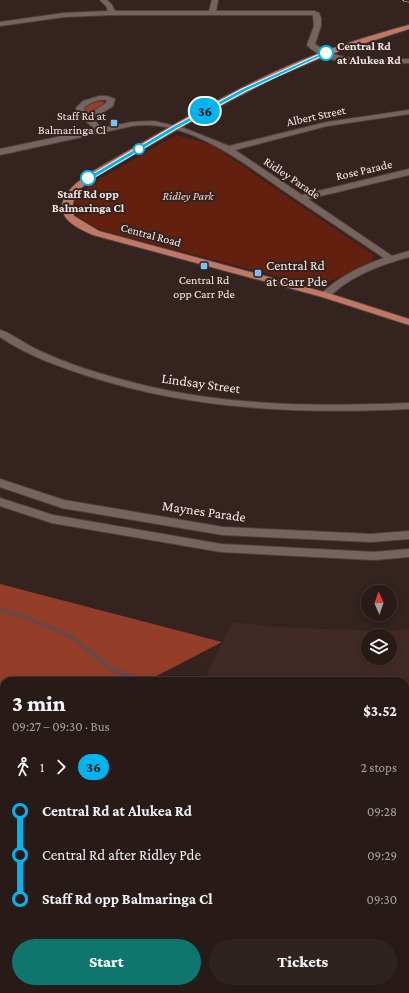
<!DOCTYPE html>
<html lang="en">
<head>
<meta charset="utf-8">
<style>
	body { margin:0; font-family:"Crimson Pro",serif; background:#2f2320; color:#f1f3f6; height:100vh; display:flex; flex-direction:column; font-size:15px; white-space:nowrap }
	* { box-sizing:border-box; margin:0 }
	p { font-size:13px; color:#a4a1a1 }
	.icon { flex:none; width:22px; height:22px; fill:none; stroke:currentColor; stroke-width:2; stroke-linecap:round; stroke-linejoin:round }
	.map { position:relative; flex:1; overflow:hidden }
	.drawer { position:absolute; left:0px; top:677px; width:409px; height:316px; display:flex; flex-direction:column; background:#271a17; border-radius:12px 12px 0 0; box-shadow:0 2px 10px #0003,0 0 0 1px #433836 }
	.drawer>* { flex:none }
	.badge { padding:0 8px; border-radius:13px; font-size:14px; line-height:26px }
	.needle { width:26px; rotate:358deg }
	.controls { position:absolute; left:361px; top:585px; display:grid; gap:8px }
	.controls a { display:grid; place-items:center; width:36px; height:36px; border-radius:50%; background:#271a17; box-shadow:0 2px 10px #0003,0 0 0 1px #433836; font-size:20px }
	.map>.badge { position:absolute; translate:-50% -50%; box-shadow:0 0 0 2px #fff }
	.legs { display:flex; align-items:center; gap:6px; height:44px; padding:0 12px; font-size:13px }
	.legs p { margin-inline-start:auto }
	.overview { display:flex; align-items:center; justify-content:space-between; height:68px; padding:0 12px }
	h1 { font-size:22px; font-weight:800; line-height:30px }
	.cta { display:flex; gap:8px; margin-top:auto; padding:8px 12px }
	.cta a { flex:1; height:46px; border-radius:24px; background:#0f766e; color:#fff; font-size:16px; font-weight:800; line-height:46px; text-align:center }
	.cta a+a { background:#2f2320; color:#f1f3f6 }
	ul { padding:0 12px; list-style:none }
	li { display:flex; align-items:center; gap:14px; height:44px; font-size:15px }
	li i { display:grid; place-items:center; width:6px; height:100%; margin:0 5px; background:currentColor }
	li i::after { content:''; width:10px; height:10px; margin:-5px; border:3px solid; border-radius:50%; background:#271a17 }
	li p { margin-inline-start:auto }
	li:first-child i { background:linear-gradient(#0000 50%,currentColor 0) }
	li:last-child i { background:linear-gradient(currentColor 50%,#0000 0) }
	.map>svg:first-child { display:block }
	.built { fill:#412a25; fill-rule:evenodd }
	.green { fill:#64200f }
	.forest { fill:#943e29 }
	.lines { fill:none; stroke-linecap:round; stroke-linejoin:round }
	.stream-far1 { stroke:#694845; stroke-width:4 }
	.stream { stroke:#694845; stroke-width:5 }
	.minor-casing { stroke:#4f413e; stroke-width:2 }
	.major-casing { stroke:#4f413e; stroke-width:2 }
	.minor { fill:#76635e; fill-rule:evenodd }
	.major { fill:#bf7766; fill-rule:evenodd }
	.rail-casing { stroke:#c9bcb9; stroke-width:3 }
	.rail { stroke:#34231f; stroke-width:2; stroke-dasharray:5.5; stroke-linecap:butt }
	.line-1 { fill:#00b5ef; stroke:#fff }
	.stop-1-dot { fill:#fff; stroke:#00b5ef; stroke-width:2 }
	.poi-dot { fill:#79bff8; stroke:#34231f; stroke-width:1.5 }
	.labels { text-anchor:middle; stroke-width:4; stroke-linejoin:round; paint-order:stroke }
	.far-stop-label { font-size:12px; font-weight:bold; fill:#f4e8e5; stroke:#34231f; text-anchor:start }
	.far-poi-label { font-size:12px; fill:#f4e8e5; stroke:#34231f; text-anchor:end }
	.far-street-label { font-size:12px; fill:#f4e8e5; stroke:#34231f }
	.far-park-label { font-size:12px; font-style:italic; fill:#efd5cf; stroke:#34231f }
	.poi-label { font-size:14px; fill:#f4e8e5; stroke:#34231f; text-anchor:start }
	.street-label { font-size:14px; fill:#f4e8e5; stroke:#34231f }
</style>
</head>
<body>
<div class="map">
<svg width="409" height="993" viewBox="0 0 409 993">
	<rect width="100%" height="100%" fill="#34231f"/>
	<path class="built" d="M232,622L274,627L381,631L409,629V745L405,746V681H204ZM368,636H390V658H368Z"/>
	<path class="green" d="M176,135L212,145L373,255L372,261L323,285H310L101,230L77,216L74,197L90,185Z"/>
	<g class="forest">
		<path d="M100,101L105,102L102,106L88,116L84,112L85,106L94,102Z"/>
		<path d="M0,584L222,642L147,681H4V695L0,694Z"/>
	</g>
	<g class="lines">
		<path class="stream-far1" d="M0,610L26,617L73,638L90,652"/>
		<path class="stream" d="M89,651L111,669L142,681"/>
		<g class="minor-casing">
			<g id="minor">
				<path d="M100,0H107L112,5L115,11H209L212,0H218L216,11H314L319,13L321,18V26L315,44C341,64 378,59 409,59V63C380,64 329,69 307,45L314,26L313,15H112L64,17L0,26V22L64,13L108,11L106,6Z"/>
				<path d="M99,96H107L115,99L113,106L93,119L102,128L132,122L154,121L184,128L229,146L327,122L409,110V114L327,126L235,150L302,195L409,169V175L308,199L392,256L409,251V257C387,263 364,271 345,284C338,288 330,299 322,297L320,295L322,293C340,276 361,266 384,258C353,237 321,216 290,195C246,165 189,118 132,126L0,155V149L95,129L78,115L76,108L83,101ZM107,100L106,103L88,115L85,112L84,108C91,102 98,99 107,100Z"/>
				<path d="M0,330C11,333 28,346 40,351C66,363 93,372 120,379C214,406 312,407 409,403V409C302,414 195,410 91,377C60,367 28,356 0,337Z"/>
				<path d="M0,479L64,500L223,527L371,534L409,531V539L371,542L223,535L62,508L0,487Z"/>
				<path d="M0,498L53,515L221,544L374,552L409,549V557L374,560L221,552L52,523L0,506Z"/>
				<path d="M0,717L4,718V730L0,729Z"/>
				<path d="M409,756V768L405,769V757Z"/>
				<path d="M0,941L4,942V958L0,957Z"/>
				<path d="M119,989H142L144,993H121Z"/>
				<path d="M238,989H257L255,993H236Z"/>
			</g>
		</g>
		<g class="major-casing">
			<path id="major" d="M409,25V29L328,55L276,77L201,116L92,179C79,189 69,198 74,216L99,231L328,293L409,319V325L322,297L93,235C84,231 72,226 66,218C52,198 80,180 93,171C160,133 226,92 297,62C333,47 371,35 409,25Z"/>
		</g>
		<use href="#minor" class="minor"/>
		<use href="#major" class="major"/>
		<g class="rail-casing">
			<path id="rail" d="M404,0L409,1"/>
		</g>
		<use href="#rail" class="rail"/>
	</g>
	<path class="line-1" d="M324,52L328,53L246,91L176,129L90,180L86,178L172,127L242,89Z"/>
	<g class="stop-1-dot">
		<circle cx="326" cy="53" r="7"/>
		<circle cx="139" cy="149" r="5"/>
		<circle cx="88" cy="178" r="7"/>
	</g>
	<g class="poi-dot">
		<rect x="110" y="119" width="8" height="8" rx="2"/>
		<rect x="200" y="262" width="8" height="8" rx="2"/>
		<rect x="254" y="269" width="8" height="8" rx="2"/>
	</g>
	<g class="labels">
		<g class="far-stop-label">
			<text x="337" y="50">Central Rd<tspan x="337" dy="14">at Alukea Rd</tspan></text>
			<text x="88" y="198" text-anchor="middle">Staff Rd opp<tspan x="88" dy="14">Balmaringa Cl</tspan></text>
		</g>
		<g class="far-poi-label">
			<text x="106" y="120">Staff Rd at<tspan x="106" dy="14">Balmaringa Cl</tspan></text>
			<text x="204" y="284" text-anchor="middle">Central Rd<tspan x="204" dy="14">opp Carr Pde</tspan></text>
		</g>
		<g class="far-street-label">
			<text transform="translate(316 116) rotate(-12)" y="4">Albert Street</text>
			<text transform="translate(364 170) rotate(-13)" y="4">Rose Parade</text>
			<text transform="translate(292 178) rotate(34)" y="4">Ridley Parade</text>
			<text transform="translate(151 235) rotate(15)" y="4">Central Road</text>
		</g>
		<g class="far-park-label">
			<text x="188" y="200">Ridley Park</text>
		</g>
		<g class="poi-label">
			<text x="266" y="270">Central Rd<tspan x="266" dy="16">at Carr Pde</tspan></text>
		</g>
		<g class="street-label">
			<text transform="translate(201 383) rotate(8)" y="5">Lindsay Street</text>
			<text transform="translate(204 511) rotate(8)" y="5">Maynes Parade</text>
		</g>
	</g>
</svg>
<div class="controls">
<a><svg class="needle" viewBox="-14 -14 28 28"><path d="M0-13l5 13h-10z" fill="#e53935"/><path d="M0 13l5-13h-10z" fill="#a4a1a1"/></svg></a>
<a><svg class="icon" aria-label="layers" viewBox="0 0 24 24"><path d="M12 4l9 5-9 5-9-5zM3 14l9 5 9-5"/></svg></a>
</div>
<b class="badge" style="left:205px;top:111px;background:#00b5ef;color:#111">36</b>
<section class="drawer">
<div class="overview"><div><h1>3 min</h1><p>09:27 – 09:30 · Bus</p></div><b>$3.52</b></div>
<div class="legs"><svg class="icon" aria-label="walk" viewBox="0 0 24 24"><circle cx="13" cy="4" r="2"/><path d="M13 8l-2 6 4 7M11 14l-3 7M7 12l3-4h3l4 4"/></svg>1<svg class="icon" aria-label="forward" viewBox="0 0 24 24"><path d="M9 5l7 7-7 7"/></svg><b class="badge" style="background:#00b5ef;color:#111">36</b><p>2 stops</p></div>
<ul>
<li><i style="color:#00b5ef"></i><b>Central Rd at Alukea Rd</b><p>09:28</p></li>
<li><i style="color:#00b5ef"></i><span>Central Rd after Ridley Pde</span><p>09:29</p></li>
<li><i style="color:#00b5ef"></i><b>Staff Rd opp Balmaringa Cl</b><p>09:30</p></li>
</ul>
<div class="cta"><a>Start</a><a>Tickets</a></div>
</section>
</div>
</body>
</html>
